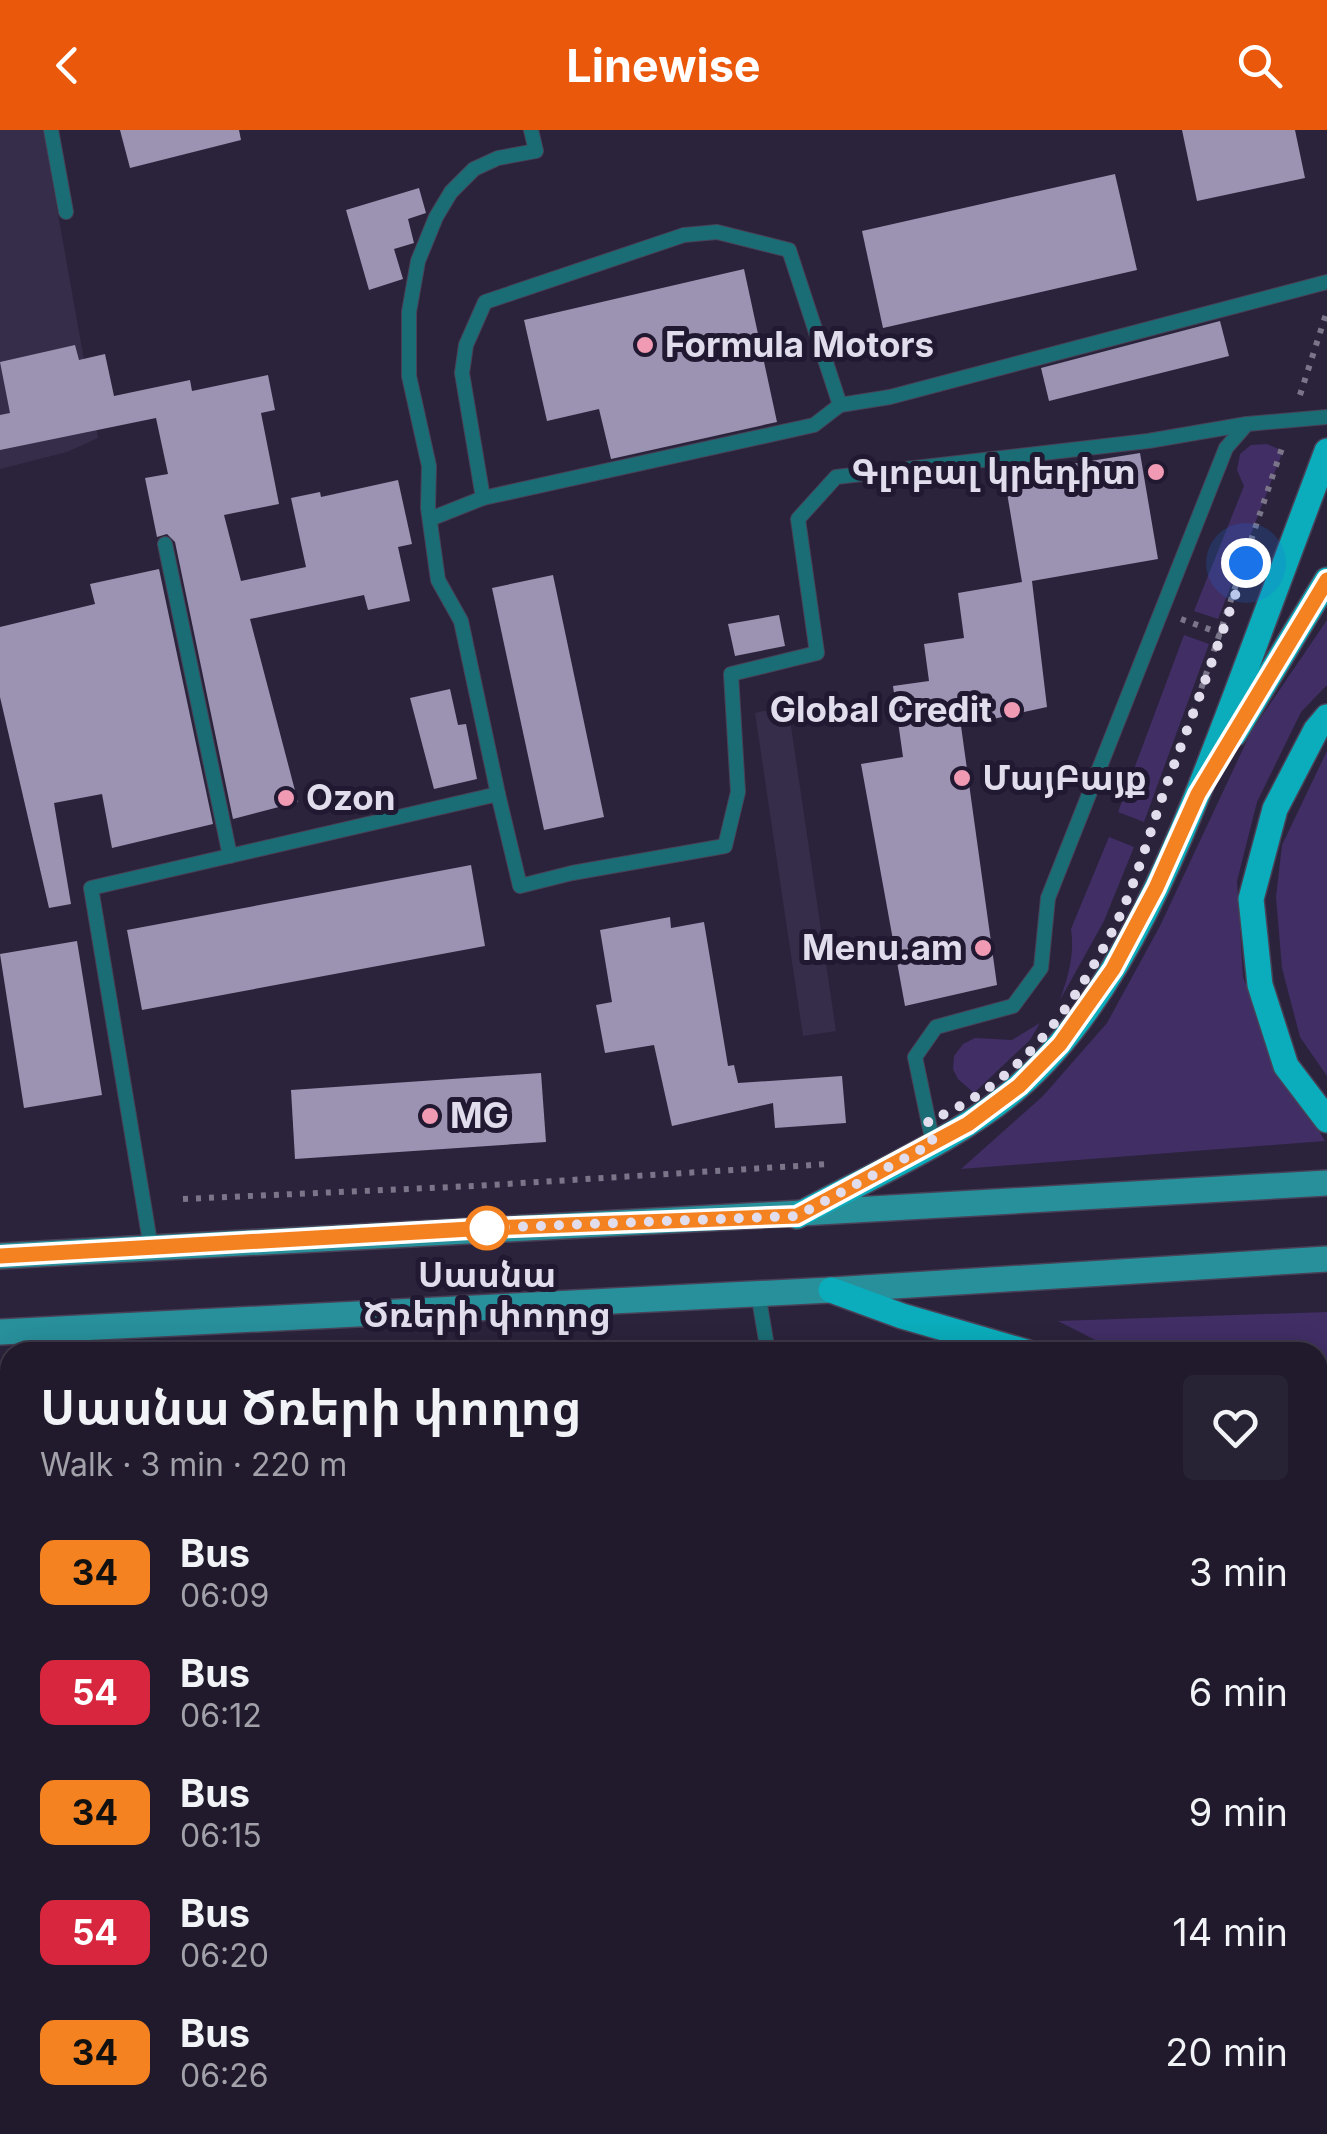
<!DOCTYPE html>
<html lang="en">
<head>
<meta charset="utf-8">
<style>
	body { margin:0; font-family:Inter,"Noto Sans Armenian",sans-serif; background:#282334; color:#f1f3f6; height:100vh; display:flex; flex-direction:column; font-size:38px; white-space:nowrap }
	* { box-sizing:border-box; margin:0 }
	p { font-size:32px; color:#a2a1a9 }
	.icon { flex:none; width:55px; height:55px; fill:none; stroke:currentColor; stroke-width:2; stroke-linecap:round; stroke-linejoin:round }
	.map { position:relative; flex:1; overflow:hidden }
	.panel { position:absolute; left:0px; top:1212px; width:1328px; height:792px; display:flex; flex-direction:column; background:#201a2c; border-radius:30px 30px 0 0; box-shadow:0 5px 25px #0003,0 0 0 2px #3d3848 }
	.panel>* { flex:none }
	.badge { padding:0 20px; border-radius:15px; font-size:35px; line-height:65px }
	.you { position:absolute; width:50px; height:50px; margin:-25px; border:8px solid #fff; border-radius:50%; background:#1a73e8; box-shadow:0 0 0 15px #1a73e833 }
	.map>.badge { position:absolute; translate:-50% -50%; box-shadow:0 0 0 5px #fff }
	.round { display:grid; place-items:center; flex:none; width:105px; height:105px; border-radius:10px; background:#282334 }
	.head { display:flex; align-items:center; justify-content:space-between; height:170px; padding:0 40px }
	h1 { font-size:48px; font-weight:700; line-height:75px }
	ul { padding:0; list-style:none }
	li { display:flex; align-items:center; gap:30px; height:120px; padding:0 40px }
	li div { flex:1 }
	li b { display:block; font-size:38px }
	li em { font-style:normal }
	li .badge { min-width:110px; font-weight:700; text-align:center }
	header { display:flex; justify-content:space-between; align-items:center; height:130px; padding:0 40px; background:#ea580c; color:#fff; font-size:45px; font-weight:700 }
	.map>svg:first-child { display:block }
	.built { fill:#362d4a }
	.green { fill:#412e65 }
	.building { fill:#9b93b1 }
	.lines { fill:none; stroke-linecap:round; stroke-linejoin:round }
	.service-casing { stroke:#484157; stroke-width:16 }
	.minor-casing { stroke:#484157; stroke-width:28 }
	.secondary-casing { stroke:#484157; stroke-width:28 }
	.primary-casing { stroke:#484157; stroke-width:28 }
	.path { stroke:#7b7589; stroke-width:6; stroke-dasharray:5 8; stroke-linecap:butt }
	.service { stroke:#1a6d75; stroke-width:14 }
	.minor { stroke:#1a6d75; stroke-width:25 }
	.secondary { stroke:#28909b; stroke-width:25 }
	.primary { stroke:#0bacbb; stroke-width:25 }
	.line-casing { stroke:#fff; stroke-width:22 }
	.line { stroke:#f58220; stroke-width:15 }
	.walk { stroke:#e1dded; stroke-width:10; stroke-dasharray:0 18 }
	.poi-dot { fill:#f19ab4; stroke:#211931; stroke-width:4 }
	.stop-dot { fill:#fff; stroke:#f58220; stroke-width:5 }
	.labels { text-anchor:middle; stroke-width:10; stroke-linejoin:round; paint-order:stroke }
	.poi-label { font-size:35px; font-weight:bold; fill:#e1dded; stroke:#211931; text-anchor:start }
	.stop-label { font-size:35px; font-weight:bold; fill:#e1dded; stroke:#211931 }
</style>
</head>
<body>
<header><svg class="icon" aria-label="back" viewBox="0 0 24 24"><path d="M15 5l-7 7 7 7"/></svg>Linewise<svg class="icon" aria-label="search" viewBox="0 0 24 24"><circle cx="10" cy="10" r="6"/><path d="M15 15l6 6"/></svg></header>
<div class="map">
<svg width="1327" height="2004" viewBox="0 0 1327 2004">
	<rect width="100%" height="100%" fill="#2b233b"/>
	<g class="built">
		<path d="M0,0H43L98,308L67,322L0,339Z"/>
		<path d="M788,576L836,901L803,906L755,583Z"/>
	</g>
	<g class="green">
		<path d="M1267,314L1283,321L1218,489L1194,481L1244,356L1237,340L1240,324L1251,315Z"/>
		<path d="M1327,490V555L1301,582L1257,672L1237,751L1243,847L1273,926L1325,1011L961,1039L1043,966L1107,893L1160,796L1251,602Z"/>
		<path d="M1184,505L1209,514L1144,692L1118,682Z"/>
		<path d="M1327,621V946L1300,907L1282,838L1276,767L1282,715Z"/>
		<path d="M1109,707L1134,717L1104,791L1060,870C1068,847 1075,824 1071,799Z"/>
		<path d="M1040,893L1030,910L974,963L958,949L953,939L954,926L963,914L975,908L1012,910Z"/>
		<path d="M1327,1182V1457L1318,1438V1222H1119L1058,1191Z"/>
		<path d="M547,1995H976L970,2004H540Z"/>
	</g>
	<g class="building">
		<path d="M120,0H239L241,10L130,38Z"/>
		<path d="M1182,0H1295L1305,48L1197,71Z"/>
		<path d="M1115,44L1137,140L883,198L862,101Z"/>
		<path d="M419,58L426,83L408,89L414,113L394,119L403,149L369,160L346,80Z"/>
		<path d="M744,139L777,292L611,329L599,279L547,291L524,190Z"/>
		<path d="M1220,191L1229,226L1049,271L1041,238Z"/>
		<path d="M75,215L79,230L105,224L114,266L190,250L192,261L268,245L275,280L261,283L279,374L224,385L241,451L306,437L291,368L320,362L321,367L398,350L412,414L398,417L410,471L368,480L364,465L250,489L298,672L233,689L175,412L167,404L157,407L145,348L168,344L156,288L0,320V285L10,283L0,232Z"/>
		<path d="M1140,323L1158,429L1032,451L1047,577L961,596L997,855L905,876L861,634L903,627L893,556L929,551L924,514L964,508L958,463L1022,452L1004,345Z"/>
		<path d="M159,439L213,694L112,718L102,664L54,673L71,774L49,778L0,567V497L95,474L90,454Z"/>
		<path d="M553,445L604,687L544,700L492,458Z"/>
		<path d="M779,485L785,516L735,526L728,494Z"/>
		<path d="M450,559L458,595L466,594L477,649L434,659L410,568Z"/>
		<path d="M471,735L485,816L142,880L127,800Z"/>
		<path d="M670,787L671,798L704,792L728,936L734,935L738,953L842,946L846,993L775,998L773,973L672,996L654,915L605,923L596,875L612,872L600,800Z"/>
		<path d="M77,811L102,965L24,978L0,824Z"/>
		<path d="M541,943L546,1012L295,1029L291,960Z"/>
	</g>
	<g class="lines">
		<g class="service-casing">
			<g id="service">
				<path d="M51,0L66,82"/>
				<path d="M483,368L462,243L466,215L485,172L684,105L717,102L789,120L840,275"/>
				<path d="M430,389L483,368L814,295L840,275L890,267L1327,152"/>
				<path d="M165,414L230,726"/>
				<path d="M498,664L461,491L438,450L428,378L429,336L409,246V182L418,131L436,87L451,62L474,39L498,28L536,21L531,0"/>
				<path d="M933,1013L915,927L936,897L1013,876L1041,838L1048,768L1226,318L1247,294L1327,287"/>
				<path d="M151,1118L91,758L498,664L520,756L572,743L725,716L738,662L731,544L817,523L798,389L836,347L1148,311L1247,294"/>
				<path d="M758,1163L768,1222"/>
				<path d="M30,1202L47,1222"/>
				<path d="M1318,1615L1327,1599"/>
				<path d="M1318,1838L1327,1843"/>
				<path d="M352,1995L380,2004"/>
				<path d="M307,2004L323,1995"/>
			</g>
		</g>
		<g class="minor-casing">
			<path id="minor" d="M111,2004L121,1995"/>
		</g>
		<g class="secondary-casing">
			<g id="secondary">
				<path d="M0,1126C442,1102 885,1080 1327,1053"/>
				<path d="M0,1202L831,1160L1327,1129"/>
			</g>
		</g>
		<g class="primary-casing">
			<g id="primary">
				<path d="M1327,587L1316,600L1275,679L1251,769L1260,855L1286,936L1327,990"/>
				<path d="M1234,604L1327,450"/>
				<path d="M797,1086C868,1047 959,1009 1019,956C1125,864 1188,691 1237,562C1267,481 1297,401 1327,321"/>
				<path d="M831,1160L902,1186L1026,1222"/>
				<path d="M1318,1528L1327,1550"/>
			</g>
		</g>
		<g class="path">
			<path d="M1300,265L1327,181"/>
			<path d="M1181,489L1222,504"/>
			<path d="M1193,583L1283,315"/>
			<path d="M183,1069L474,1056L829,1034"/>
		</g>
		<use href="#service" class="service"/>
		<use href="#minor" class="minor"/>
		<use href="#secondary" class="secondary"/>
		<use href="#primary" class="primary"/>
	</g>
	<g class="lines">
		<g class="line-casing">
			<path id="line" d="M0,1126L488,1098L797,1086L968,994L1019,956L1060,914L1113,839L1156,758L1198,664L1327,450"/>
		</g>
		<use href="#line" class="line"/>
		<path class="walk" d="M487,1098L797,1086L933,1013L928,991C1016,957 1072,880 1114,798C1137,752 1151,697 1169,648C1196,577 1222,505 1246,433"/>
	</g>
	<g class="poi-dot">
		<circle cx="645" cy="215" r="10"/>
		<circle cx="1156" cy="342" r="10"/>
		<circle cx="1012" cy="580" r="10"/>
		<circle cx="962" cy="648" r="10"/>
		<circle cx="286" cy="668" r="10"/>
		<circle cx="983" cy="818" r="10"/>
		<circle cx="430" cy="986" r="10"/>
	</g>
	<circle class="stop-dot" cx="487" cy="1098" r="20"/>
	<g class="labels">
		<g class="poi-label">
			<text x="665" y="227">Formula Motors</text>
			<text x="1136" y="354" text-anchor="end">Գլոբալ կրեդիտ</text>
			<text x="992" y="592" text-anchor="end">Global Credit</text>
			<text x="982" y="660">ՄայԲայք</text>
			<text x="306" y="680">Ozon</text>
			<text x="963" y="830" text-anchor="end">Menu.am</text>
			<text x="450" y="998">MG</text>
		</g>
		<g class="stop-label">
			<text x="487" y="1157">Սասնա<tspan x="487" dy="40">Ծռերի փողոց</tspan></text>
		</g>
	</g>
</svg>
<div class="you" style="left:1246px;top:433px"></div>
<section class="panel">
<div class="head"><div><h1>Սասնա Ծռերի փողոց</h1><p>Walk · 3 min · 220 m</p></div><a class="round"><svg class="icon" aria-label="heart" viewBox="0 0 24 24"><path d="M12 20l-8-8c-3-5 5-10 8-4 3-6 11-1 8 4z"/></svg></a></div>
<ul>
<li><span class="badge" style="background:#f58220;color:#111">34</span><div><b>Bus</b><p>06:09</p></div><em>3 min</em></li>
<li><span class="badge" style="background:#d7263d;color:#fff">54</span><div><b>Bus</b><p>06:12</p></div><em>6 min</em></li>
<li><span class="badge" style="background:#f58220;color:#111">34</span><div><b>Bus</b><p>06:15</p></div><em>9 min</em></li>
<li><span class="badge" style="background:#d7263d;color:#fff">54</span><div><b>Bus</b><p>06:20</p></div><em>14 min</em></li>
<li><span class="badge" style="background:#f58220;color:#111">34</span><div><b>Bus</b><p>06:26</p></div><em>20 min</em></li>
</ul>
</section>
</div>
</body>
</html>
